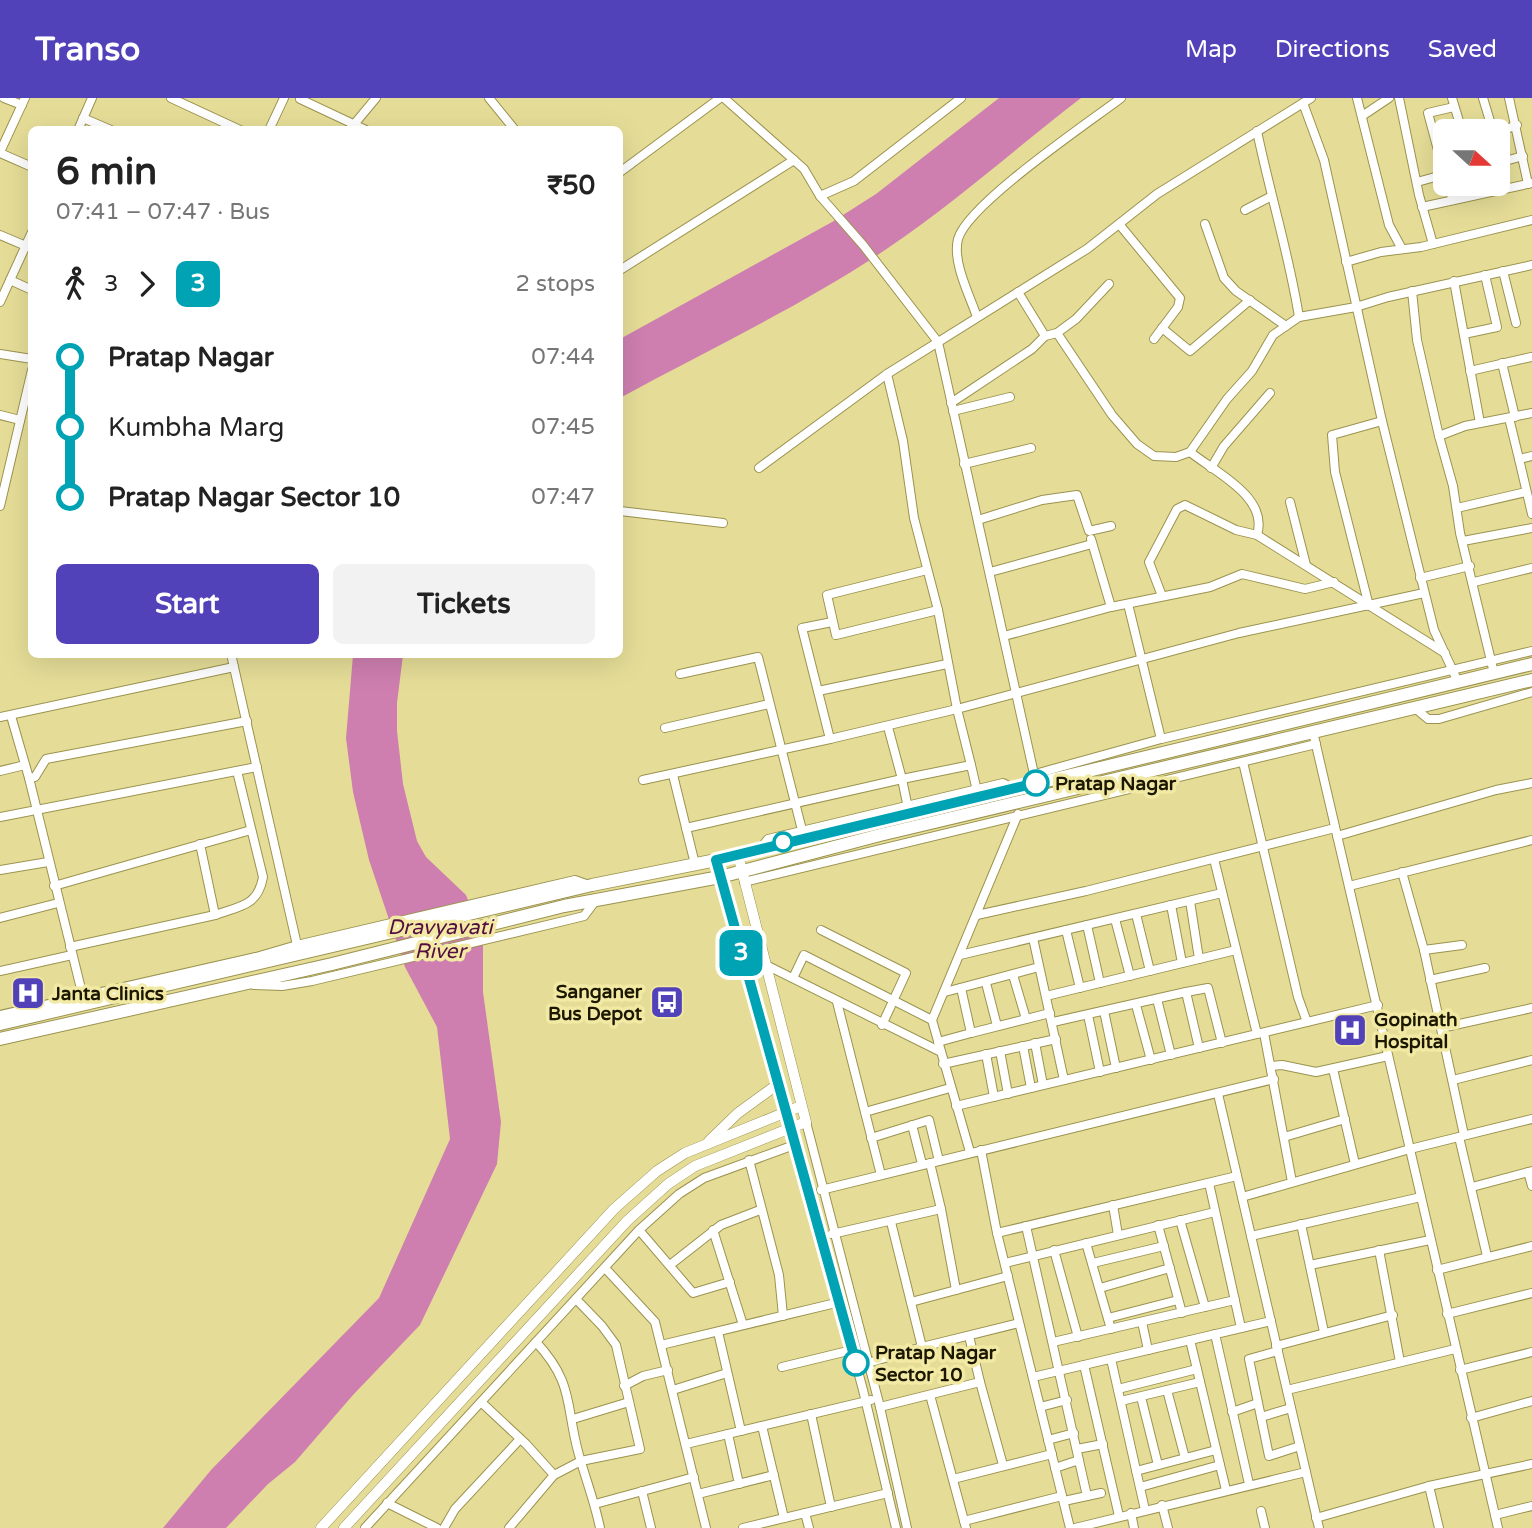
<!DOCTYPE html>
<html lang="en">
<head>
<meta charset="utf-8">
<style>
	body { margin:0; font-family:"Varela Round",sans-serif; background:#f2f2f2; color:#222; height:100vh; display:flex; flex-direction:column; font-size:26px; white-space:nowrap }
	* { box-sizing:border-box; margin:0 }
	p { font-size:23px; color:#767676 }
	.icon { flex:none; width:38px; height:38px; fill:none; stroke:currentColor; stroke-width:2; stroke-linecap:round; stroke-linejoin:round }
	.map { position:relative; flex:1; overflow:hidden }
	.panel { position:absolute; left:28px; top:28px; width:595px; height:532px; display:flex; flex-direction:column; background:#fff; border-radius:10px; box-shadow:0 7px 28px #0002 }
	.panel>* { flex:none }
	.badge { padding:0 14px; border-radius:10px; font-size:24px; line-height:46px }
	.needle { width:46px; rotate:111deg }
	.buttons { position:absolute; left:1433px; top:21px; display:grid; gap:14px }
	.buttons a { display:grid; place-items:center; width:77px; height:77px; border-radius:10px; background:#fff; box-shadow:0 7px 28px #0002; font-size:35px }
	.map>.badge { position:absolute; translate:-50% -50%; box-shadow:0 0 0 4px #fff }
	.legs { display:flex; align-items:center; gap:10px; height:77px; padding:0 28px; font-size:23px }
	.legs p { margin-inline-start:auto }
	.headline { display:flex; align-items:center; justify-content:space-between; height:119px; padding:0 28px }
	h1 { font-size:38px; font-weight:800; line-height:52px }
	.cta { display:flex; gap:14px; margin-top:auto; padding:14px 28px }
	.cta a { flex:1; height:80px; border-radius:10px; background:#5142ba; color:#fff; font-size:28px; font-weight:800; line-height:80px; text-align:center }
	.cta a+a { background:#f2f2f2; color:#222 }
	ul { padding:0 28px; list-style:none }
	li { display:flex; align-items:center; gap:24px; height:70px; font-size:26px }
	li i { display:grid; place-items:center; width:10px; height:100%; margin:0 9px; background:currentColor }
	li i::after { content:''; width:18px; height:18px; margin:-9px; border:5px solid; border-radius:50%; background:#fff }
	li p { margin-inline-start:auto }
	li:first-child i { background:linear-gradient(#0000 50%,currentColor 0) }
	li:last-child i { background:linear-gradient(currentColor 50%,#0000 0) }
	header { display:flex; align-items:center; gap:42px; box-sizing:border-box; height:98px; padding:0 35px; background:#5142ba; color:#fff }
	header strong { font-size:33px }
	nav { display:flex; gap:38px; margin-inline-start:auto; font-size:24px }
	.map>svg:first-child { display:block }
	.water { fill:#ce7fb0 }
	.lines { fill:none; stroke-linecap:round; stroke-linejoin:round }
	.minor-casing { stroke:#9b934f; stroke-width:10 }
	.major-casing { stroke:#9b934f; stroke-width:11 }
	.highway-casing { stroke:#9b934f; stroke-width:14 }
	.minor { stroke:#fff; stroke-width:8 }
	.major { stroke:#fff; stroke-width:10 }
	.highway { stroke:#fff; stroke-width:12 }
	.line-1-casing { stroke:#fff; stroke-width:16 }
	.line-1 { stroke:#00a3b4; stroke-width:10 }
	.stop-1-dot { fill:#fff; stroke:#00a3b4; stroke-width:3.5 }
	.labels { text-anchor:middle; stroke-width:7; stroke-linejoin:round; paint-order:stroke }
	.stop-label { font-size:19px; font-weight:bold; fill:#1b1700; stroke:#f2eaa4; text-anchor:start }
	.poi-label { font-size:19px; font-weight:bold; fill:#1b1700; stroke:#f2eaa4; text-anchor:start }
	.water-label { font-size:21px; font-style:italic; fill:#540d40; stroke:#f2eaa4 }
</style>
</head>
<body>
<header>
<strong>Transo</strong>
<nav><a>Map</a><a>Directions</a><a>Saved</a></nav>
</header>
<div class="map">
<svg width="1532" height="1430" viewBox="0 0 1532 1430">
	<rect width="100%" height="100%" fill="#e5dd97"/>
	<g class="water">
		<path d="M999,0H1081C1016,50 956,104 888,150C804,207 709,251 620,300V241L832,124L876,96Z"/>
		<path d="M353,557H403L397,605V633L403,686L417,743L426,759L466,797L483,841V894L501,1024L497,1066L420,1227L353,1297L295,1364L268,1386L226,1430H163L211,1372L379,1200L450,1041L437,929L405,869L369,762L353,694L346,640Z"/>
	</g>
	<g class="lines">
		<g class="minor-casing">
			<g id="minor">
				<path d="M4,0L22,7"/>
				<path d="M171,0L240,32"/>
				<path d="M489,0L515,32"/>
				<path d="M724,0L804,71L820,98L863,147L938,244L1036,685"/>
				<path d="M1357,0L1389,127L1402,151"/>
				<path d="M1399,0L1419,97L1433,146"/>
				<path d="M1452,0L1462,33"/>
				<path d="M1483,0L1493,33"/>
				<path d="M1509,0L1528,86"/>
				<path d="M300,1L366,32"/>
				<path d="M1303,5L1324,62L1382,323L1434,532L1458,584"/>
				<path d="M1362,18L1389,0"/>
				<path d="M83,20L111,32"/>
				<path d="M351,30L376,0"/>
				<path d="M78,32L92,0"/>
				<path d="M269,32L284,0"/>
				<path d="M1257,33C1270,96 1289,156 1299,219L1356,209L1388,199L1532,167"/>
				<path d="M1498,34L1517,27"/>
				<path d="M0,54L25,0"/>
				<path d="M0,55L32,69"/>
				<path d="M1498,65L1523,58"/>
				<path d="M620,74L720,0"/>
				<path d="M1446,82L1428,15L1454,9"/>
				<path d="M1417,84L1446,76"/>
				<path d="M1447,86L1453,102"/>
				<path d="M820,98L854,83L961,0"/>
				<path d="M1422,109L1532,85"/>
				<path d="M1245,112L1270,99"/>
				<path d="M1119,126L1180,200L1178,209L1154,241"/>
				<path d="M1205,126L1224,180L1236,193L1286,228"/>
				<path d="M0,137L26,148"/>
				<path d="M1346,164L1381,154L1421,149L1532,122"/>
				<path d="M620,172L794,62"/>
				<path d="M1503,173L1516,225"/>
				<path d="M10,182L32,192"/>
				<path d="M1454,183L1480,325"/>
				<path d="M1412,193L1417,242L1439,338"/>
				<path d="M1018,194L1045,238L1057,235L1112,317L1137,346L1154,358L1176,359L1190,354L1227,301L1252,273L1273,237L1299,219"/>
				<path d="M0,204L32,134"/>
				<path d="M977,219C970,198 952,164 958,141C968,106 1088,25 1121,0"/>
				<path d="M1162,230L1190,253C1210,236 1230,219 1250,202"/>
				<path d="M1057,235L1076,221L1109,186"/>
				<path d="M1464,236L1497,229L1485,177"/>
				<path d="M0,256L32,261"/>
				<path d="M1502,265L1515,319"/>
				<path d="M1470,273L1531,259"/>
				<path d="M951,305L1032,251L1045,238"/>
				<path d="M953,313L1010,299"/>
				<path d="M0,317L20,322"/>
				<path d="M1509,320L1519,361"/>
				<path d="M1190,354C1215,374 1269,399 1257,437"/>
				<path d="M1532,358L1519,361L1532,416"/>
				<path d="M964,366L1031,350"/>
				<path d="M759,370L887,276L1087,151L1157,96L1311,0"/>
				<path d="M1211,370L1224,348L1270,295"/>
				<path d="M1290,404L1306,467"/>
				<path d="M0,408L32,272"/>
				<path d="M1457,410L1526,394"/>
				<path d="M620,413L723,425"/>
				<path d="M978,422L1042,402L1077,397L1089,433L1111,428"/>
				<path d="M1091,441L1111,509"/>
				<path d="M1463,443L1532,430"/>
				<path d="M927,472L827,497L836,537L938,512"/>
				<path d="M990,474L1092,446"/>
				<path d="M1420,480L1470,468"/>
				<path d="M1474,484L1532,470"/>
				<path d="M1162,498L1149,464L1177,411L1185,407L1236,432L1257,437L1445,555"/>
				<path d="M1128,506L1161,641"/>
				<path d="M1369,508L1335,374L1332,337L1382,323"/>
				<path d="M1004,538L1111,509L1210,489L1242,476L1305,491L1334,484"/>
				<path d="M231,556L297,847"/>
				<path d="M1494,575L1460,435L1453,388L1439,338L1465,328L1532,315"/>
				<path d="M680,576L758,559L803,736"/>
				<path d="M818,593L947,566"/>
				<path d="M1415,610L1428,621H1439L1532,594"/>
				<path d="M11,618L29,680L35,679L46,661L247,623"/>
				<path d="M0,619L234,569"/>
				<path d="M665,630L769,606"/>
				<path d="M1313,634L1498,1430"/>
				<path d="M830,641L957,611L938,512L914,420L903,343L887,276"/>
				<path d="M1243,664L1298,899L1307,924"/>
				<path d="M971,667L977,693"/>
				<path d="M0,673L25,667"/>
				<path d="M1035,676L1161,641L1532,553"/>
				<path d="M673,677L695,766"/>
				<path d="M29,680L84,903"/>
				<path d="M643,682L830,641L802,530L832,524"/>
				<path d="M909,715L902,681L971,667L957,611L1239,535L1424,495"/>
				<path d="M0,719L257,669"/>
				<path d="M686,730L902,681L888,629"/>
				<path d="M1337,738L1496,692L1532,685"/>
				<path d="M200,746L215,817C240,808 258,808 263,779L237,673"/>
				<path d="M760,751L768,741L1003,685L1014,691"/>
				<path d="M1214,761L1257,936"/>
				<path d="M0,772L48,764"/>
				<path d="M1402,774L1424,852L1464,1037"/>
				<path d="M744,784L1316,646"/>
				<path d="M54,788L251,732"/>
				<path d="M1349,788L1532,742"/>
				<path d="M1190,803L1199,861"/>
				<path d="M1171,807L1182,865"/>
				<path d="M1136,816L1150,873"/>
				<path d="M977,817L1086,793L1335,730"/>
				<path d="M0,820L58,805"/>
				<path d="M1115,821L1130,878"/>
				<path d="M1087,827L1100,885"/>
				<path d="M821,832L906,875L882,927"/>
				<path d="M1066,832L1080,890"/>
				<path d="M1033,840L1064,982"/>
				<path d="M70,849L215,817"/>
				<path d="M1424,852L1462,847"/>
				<path d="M960,857L1222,795"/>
				<path d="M764,866L941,954"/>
				<path d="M256,867V859L297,847L575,782L589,787"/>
				<path d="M0,873L72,857"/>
				<path d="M1013,877L1026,921"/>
				<path d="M793,880L804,857L932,922"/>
				<path d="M1430,882L1485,870"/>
				<path d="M986,885L997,928"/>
				<path d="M254,887L282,888L312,883L568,822L584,818L596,802"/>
				<path d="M961,890L971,935L1050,915"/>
				<path d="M945,894L1039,869"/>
				<path d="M1186,894L1208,890L1222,945"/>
				<path d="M1046,898L1236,852"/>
				<path d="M1157,901L1171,957"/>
				<path d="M837,904L881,1077"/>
				<path d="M1136,907L1151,962"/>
				<path d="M1104,913L1116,970"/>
				<path d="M0,917L256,859"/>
				<path d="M1088,917L1100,974"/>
				<path d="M1053,924L1186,894L1199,950"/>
				<path d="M1441,930L1532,910"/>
				<path d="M1264,935L1292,1084"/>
				<path d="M938,944L971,935"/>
				<path d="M1035,945L1043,987"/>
				<path d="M1023,948L1031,990"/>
				<path d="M1000,953L1008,996"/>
				<path d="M986,956L994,999"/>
				<path d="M943,966L1056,941"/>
				<path d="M1271,968L1282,967L1316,974L1388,958"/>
				<path d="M1333,971L1355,1066"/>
				<path d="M1453,982L1532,962"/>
				<path d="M1218,996L1319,1430"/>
				<path d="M956,1008L1378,907"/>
				<path d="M865,1014L950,990"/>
				<path d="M806,1024L880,1309L907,1430"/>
				<path d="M912,1027L922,1066"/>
				<path d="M792,1028L863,1292L896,1430"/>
				<path d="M1284,1039L1345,1021"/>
				<path d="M1459,1039L1487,1158"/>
				<path d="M871,1040L929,1022L939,1063"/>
				<path d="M981,1052L997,1135L1070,1430"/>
				<path d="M970,1054L932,922L1018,716"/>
				<path d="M749,1062L779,1177L783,1218"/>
				<path d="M930,1065L941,1111"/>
				<path d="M1528,1074L1532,1088"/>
				<path d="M1209,1085L1241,1230"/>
				<path d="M1472,1089L1532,1073"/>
				<path d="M821,1092L1274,981"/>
				<path d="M1242,1099L1410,1051L1532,1021"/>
				<path d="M1113,1107L1118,1137"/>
				<path d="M1180,1122L1205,1209"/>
				<path d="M1301,1126L1324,1234"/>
				<path d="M1158,1127L1182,1215"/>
				<path d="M1026,1128L1087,1398"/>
				<path d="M639,1132L693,1195L730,1184"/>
				<path d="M713,1132L743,1227"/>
				<path d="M997,1135L1237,1078"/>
				<path d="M832,1136L941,1111L956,1192L1008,1178"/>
				<path d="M1251,1138L1421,1099"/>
				<path d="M1086,1145L1111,1231"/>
				<path d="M1054,1152L1078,1239"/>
				<path d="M1379,1152L1400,1264"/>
				<path d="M1005,1165L1215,1114"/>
				<path d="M1093,1165L1164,1148"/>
				<path d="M670,1167L721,1127L760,1112"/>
				<path d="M1310,1167L1430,1142"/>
				<path d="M605,1170L655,1224L706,1430"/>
				<path d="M1437,1172L1532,1148"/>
				<path d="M1100,1190L1170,1170"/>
				<path d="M911,1204L956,1192"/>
				<path d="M1447,1216L1532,1195"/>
				<path d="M1108,1220L1178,1202"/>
				<path d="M1142,1224L1148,1252"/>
				<path d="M718,1234L741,1333"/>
				<path d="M1215,1236L1249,1386"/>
				<path d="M1190,1242L1226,1392"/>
				<path d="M536,1244C575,1286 565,1308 579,1357C586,1382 595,1405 600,1430"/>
				<path d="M1053,1244L1235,1202"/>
				<path d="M661,1247L840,1204"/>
				<path d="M1276,1248L1393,1217"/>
				<path d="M922,1249L1019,1225"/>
				<path d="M1278,1253L1249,1261L1269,1358L1300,1348"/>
				<path d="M1111,1261L1145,1412"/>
				<path d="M868,1265L922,1249L891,1124"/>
				<path d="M1084,1267L1119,1418"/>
				<path d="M782,1269L852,1252"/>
				<path d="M1460,1272L1532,1254"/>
				<path d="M1033,1279L1271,1223"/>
				<path d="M980,1284L1003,1367"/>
				<path d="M624,1288L643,1278L668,1272"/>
				<path d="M1118,1291L1197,1271"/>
				<path d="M673,1292L727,1275"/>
				<path d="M1167,1292L1185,1360"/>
				<path d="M1287,1292L1455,1251"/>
				<path d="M930,1297L966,1430"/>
				<path d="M1141,1299L1158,1367"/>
				<path d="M1121,1303L1200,1284"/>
				<path d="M481,1304L526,1346L554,1377L509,1430"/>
				<path d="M880,1309L980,1284L969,1238"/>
				<path d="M1040,1309L1067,1302"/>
				<path d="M1232,1314L1258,1305"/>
				<path d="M811,1316L831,1409"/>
				<path d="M1261,1319L1291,1310"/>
				<path d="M1471,1320L1532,1303"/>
				<path d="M573,1321L629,1304"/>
				<path d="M762,1328L784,1420"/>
				<path d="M728,1336L739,1386"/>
				<path d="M1048,1342L1074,1335"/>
				<path d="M686,1346L871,1302"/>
				<path d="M1077,1351L1103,1346"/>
				<path d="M1055,1370L1079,1362"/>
				<path d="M1136,1373L1216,1352"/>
				<path d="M554,1377L581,1363L640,1351L616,1247L602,1228L576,1201"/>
				<path d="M953,1381L1052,1356"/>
				<path d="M1429,1388L1439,1430"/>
				<path d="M1140,1389L1220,1367"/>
				<path d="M642,1393L651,1430"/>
				<path d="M698,1396L774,1377"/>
				<path d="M1064,1403L1101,1395"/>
				<path d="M387,1405L437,1430"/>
				<path d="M595,1406L694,1379"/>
				<path d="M1162,1407L1168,1430"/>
				<path d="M1261,1413L1265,1430"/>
				<path d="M805,1415L809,1430"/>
				<path d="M1131,1415L1134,1430"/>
				<path d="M1495,1417L1532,1408"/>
				<path d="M1316,1420L1429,1388L1532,1366"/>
				<path d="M964,1423L1062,1398"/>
				<path d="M365,1430L639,1132L679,1096L704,1080L797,1046"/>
				<path d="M444,1430L455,1411L520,1341"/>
				<path d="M743,1430L888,1395"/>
				<path d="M1075,1430L1306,1374"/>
			</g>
		</g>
		<g class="major-casing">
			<g id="major">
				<path d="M716,762L772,966L792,1028"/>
				<path d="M709,1043L738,1015L778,986"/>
				<path d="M321,1430L614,1111L657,1073L685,1055L801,1008"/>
				<path d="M344,1430L627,1123L668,1086L695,1068L806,1024L738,757"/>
			</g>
		</g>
		<g class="highway-casing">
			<g id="highway">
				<path d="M0,926L592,787L731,759L1532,566"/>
				<path d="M0,941L332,866L564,808L720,779L880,737L1532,582"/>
			</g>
		</g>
		<use href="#minor" class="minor"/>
		<use href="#major" class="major"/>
		<use href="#highway" class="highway"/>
	</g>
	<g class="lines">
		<g class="line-1-casing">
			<path id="line-1" d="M856,1265L716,762L1036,685"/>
		</g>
		<use href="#line-1" class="line-1"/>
	</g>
	<defs>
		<g id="hospital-square" transform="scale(1.75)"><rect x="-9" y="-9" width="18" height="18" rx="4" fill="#5142ba" stroke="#f2eaa4"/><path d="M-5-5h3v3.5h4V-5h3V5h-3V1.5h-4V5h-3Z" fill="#fff"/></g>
		<g id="bus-square" transform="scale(1.75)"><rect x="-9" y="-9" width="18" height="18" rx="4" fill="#5142ba" stroke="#f2eaa4"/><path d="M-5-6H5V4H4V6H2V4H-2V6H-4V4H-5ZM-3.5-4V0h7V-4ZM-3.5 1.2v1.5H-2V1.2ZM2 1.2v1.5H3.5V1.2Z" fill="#fff"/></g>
	</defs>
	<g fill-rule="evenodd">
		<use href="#hospital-square" x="28" y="895"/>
		<use href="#bus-square" x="667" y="904"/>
		<use href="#hospital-square" x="1350" y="932"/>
	</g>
	<g class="stop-1-dot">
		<circle cx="1036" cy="685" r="12"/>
		<circle cx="783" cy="744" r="9"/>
		<circle cx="856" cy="1265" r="12"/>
	</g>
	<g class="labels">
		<g class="stop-label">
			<text x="1055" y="692">Pratap Nagar</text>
			<text x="875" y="1261">Pratap Nagar<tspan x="875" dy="22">Sector 10</tspan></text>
		</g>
		<g class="poi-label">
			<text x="642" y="900" text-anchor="end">Sanganer<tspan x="642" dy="22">Bus Depot</tspan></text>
			<text x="52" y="902">Janta Clinics</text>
			<text x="1374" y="928">Gopinath<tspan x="1374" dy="22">Hospital</tspan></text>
		</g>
		<g class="water-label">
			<text x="440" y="836">Dravyavati<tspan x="440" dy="24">River</tspan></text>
		</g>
	</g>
</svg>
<div class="buttons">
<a><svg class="needle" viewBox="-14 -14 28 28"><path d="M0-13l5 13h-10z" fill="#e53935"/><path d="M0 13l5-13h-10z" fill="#767676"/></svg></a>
</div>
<b class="badge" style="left:741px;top:855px;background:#00a3b4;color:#fff">3</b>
<section class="panel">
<div class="headline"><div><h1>6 min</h1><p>07:41 – 07:47 · Bus</p></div><b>₹50</b></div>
<div class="legs"><svg class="icon" aria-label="walk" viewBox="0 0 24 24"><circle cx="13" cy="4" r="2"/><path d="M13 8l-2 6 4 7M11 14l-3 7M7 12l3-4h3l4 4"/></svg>3<svg class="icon" aria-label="forward" viewBox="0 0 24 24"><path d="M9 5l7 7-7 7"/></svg><b class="badge" style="background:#00a3b4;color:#fff">3</b><p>2 stops</p></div>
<ul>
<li><i style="color:#00a3b4"></i><b>Pratap Nagar</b><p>07:44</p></li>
<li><i style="color:#00a3b4"></i><span>Kumbha Marg</span><p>07:45</p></li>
<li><i style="color:#00a3b4"></i><b>Pratap Nagar Sector 10</b><p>07:47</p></li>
</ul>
<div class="cta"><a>Start</a><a>Tickets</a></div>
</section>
</div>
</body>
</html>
